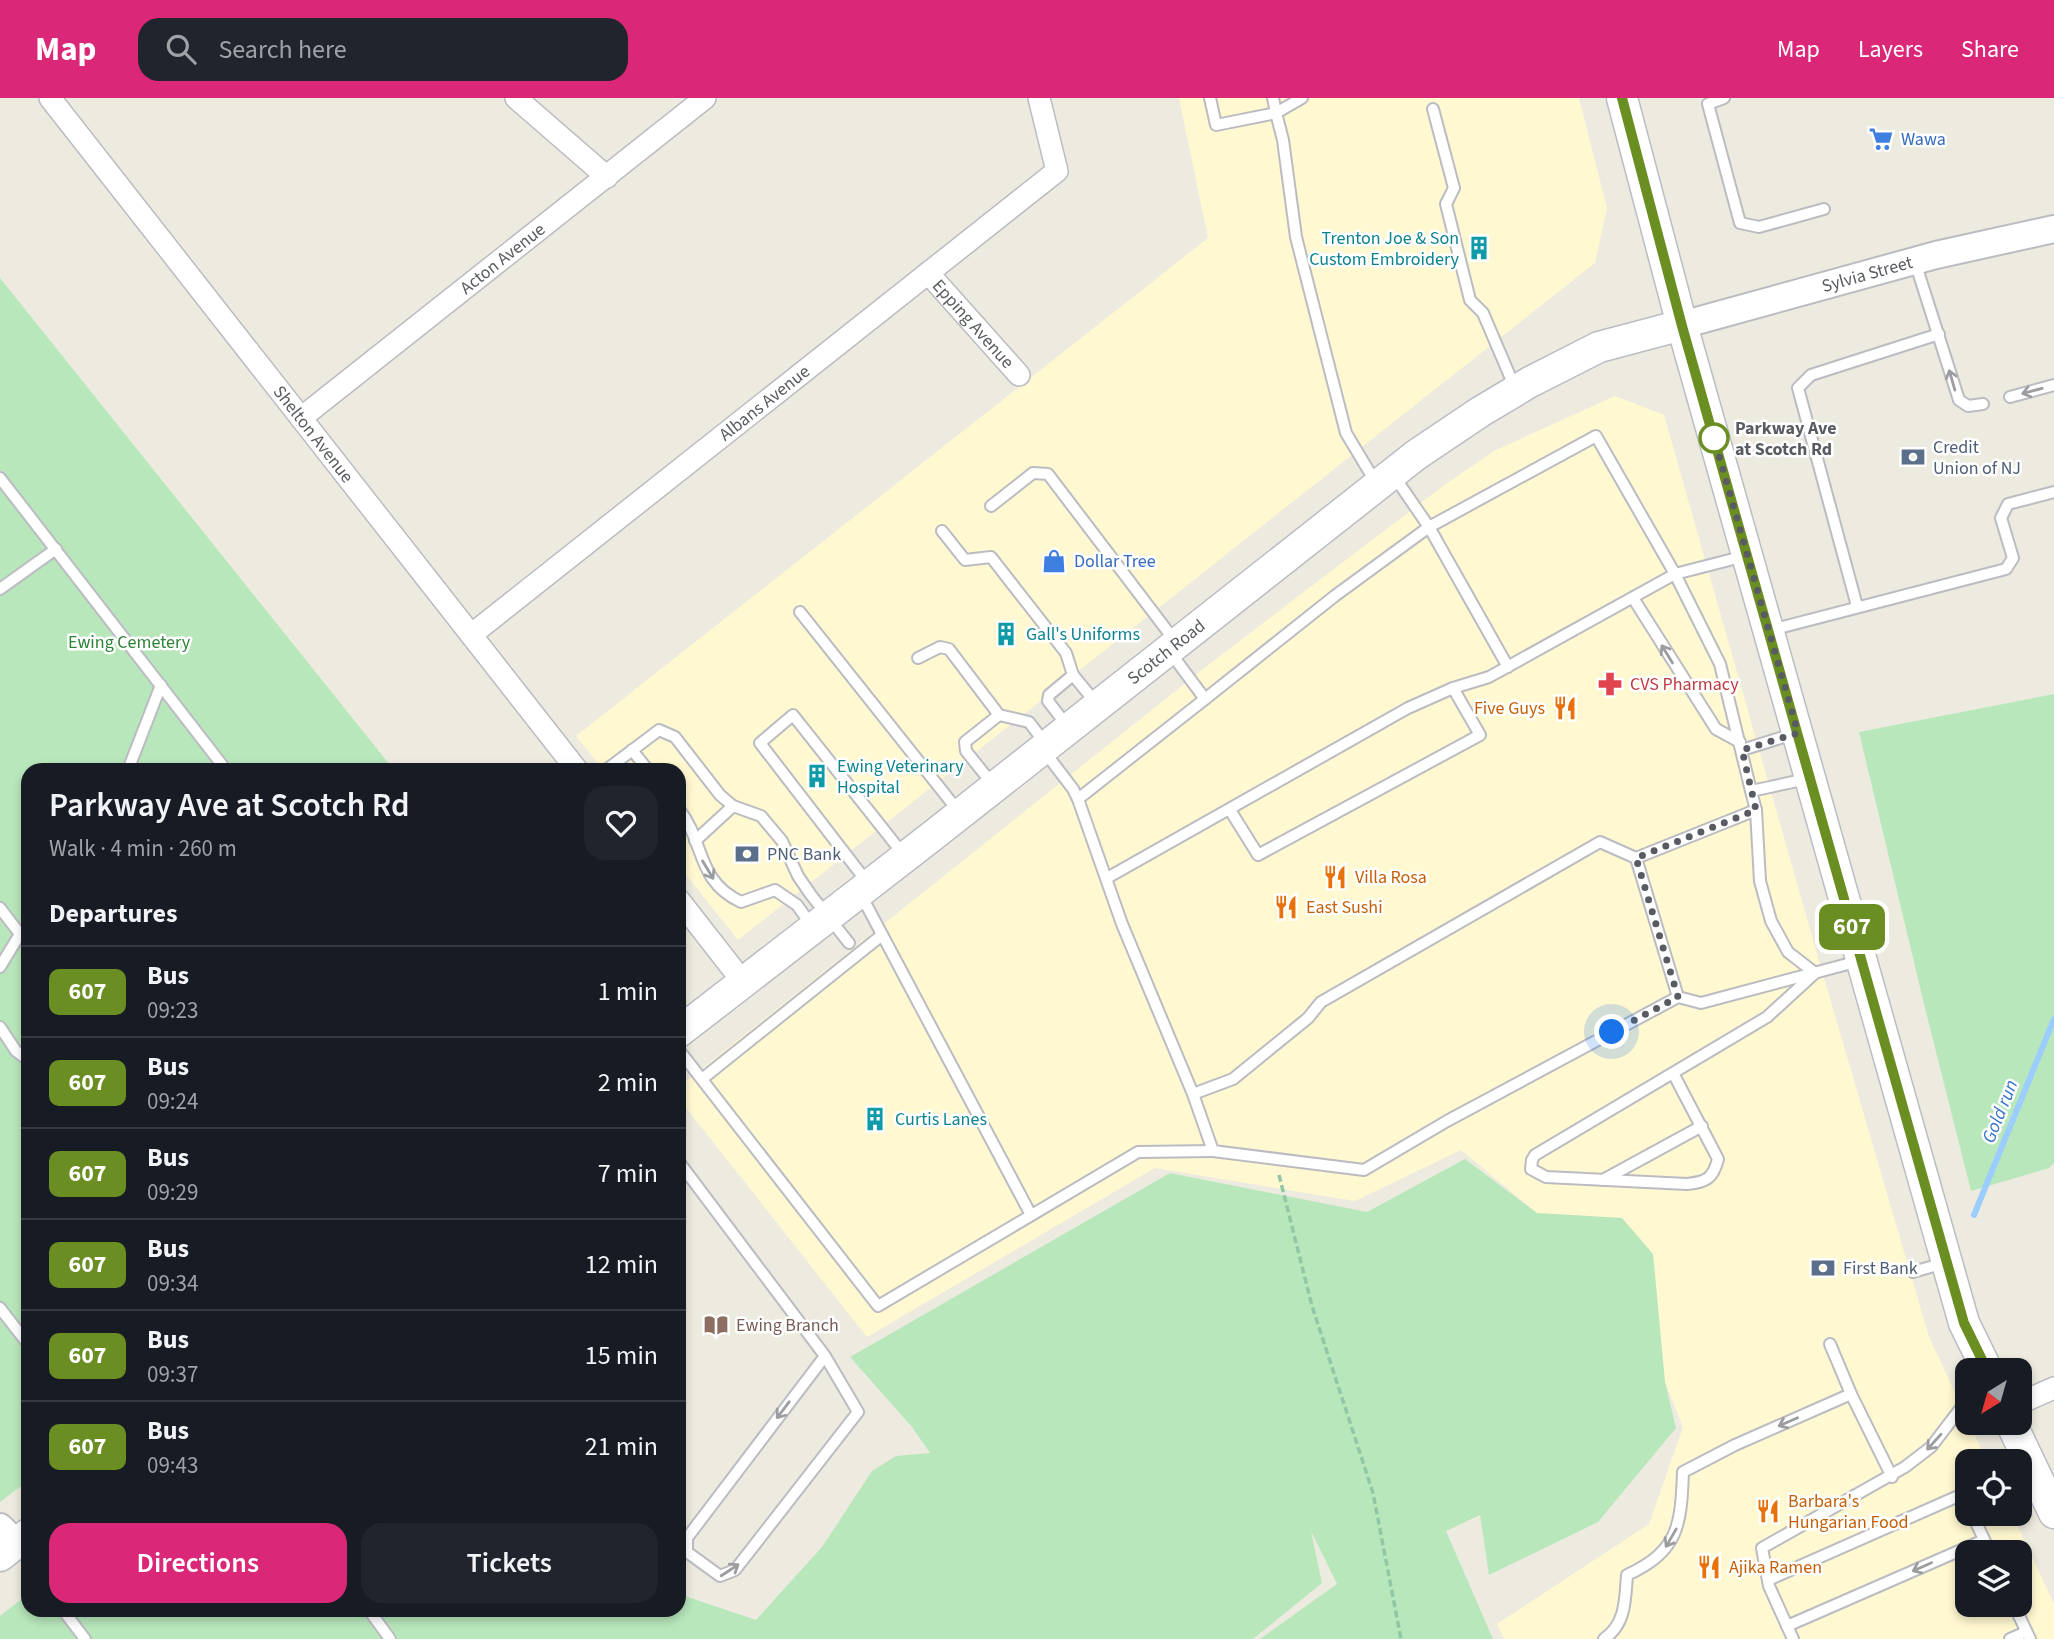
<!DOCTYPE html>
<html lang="en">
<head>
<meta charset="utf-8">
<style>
	body { margin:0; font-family:"Source Sans 3",sans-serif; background:#20242c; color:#f1f3f6; height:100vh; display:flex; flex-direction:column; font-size:26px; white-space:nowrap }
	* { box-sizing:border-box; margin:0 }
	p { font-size:23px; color:#9ea1a6 }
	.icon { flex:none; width:38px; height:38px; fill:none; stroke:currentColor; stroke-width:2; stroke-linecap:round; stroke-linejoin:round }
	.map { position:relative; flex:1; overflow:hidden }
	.drawer { position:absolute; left:21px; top:665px; width:665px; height:854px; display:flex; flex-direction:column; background:#171b24; border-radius:21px; box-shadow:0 4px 10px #0003 }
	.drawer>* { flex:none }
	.badge { padding:0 14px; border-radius:10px; font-size:24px; line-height:46px }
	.needle { width:46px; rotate:217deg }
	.fabs { position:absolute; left:1955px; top:1260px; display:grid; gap:14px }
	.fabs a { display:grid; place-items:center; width:77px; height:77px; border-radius:14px; background:#171b24; box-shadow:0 4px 10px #0003; font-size:35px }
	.you { position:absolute; width:35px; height:35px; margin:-18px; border:5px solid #fff; border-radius:50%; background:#1a73e8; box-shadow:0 0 0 10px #1a73e833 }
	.map>.badge { position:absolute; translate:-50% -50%; box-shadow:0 0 0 4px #fff }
	h2 { padding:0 28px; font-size:26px; line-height:63px }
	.round { display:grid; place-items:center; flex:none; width:74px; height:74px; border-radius:21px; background:#20242c }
	.overview { display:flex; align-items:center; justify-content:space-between; height:119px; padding:0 28px }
	h1 { font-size:33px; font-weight:600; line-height:52px }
	.cta { display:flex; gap:14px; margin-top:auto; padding:14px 28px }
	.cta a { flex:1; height:80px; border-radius:21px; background:#db2777; color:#fff; font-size:28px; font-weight:600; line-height:80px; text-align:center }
	.cta a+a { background:#20242c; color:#f1f3f6 }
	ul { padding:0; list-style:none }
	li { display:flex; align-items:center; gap:21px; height:91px; padding:0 28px; border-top:2px solid #363941 }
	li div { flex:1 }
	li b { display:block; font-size:26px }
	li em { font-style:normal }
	li .badge { min-width:77px; font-weight:700; text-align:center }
	header { display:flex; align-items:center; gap:42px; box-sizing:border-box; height:98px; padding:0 35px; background:#db2777; color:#fff }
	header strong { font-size:33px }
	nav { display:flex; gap:38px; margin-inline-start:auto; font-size:24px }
	.search { width:490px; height:63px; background:#20242c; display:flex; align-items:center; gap:18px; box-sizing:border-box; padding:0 24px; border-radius:21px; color:#9ea1a6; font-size:26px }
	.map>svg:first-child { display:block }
	.commercial { fill:#fff8d1; fill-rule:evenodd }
	.green { fill:#b9e7bc }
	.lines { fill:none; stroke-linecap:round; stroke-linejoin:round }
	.stream { stroke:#9ccdff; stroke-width:6 }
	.service-casing { stroke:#babcc2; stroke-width:14 }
	.minor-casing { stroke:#babcc2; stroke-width:24 }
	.tertiary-casing { stroke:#babcc2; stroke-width:30 }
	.secondary-casing { stroke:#babdc4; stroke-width:33 }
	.path { stroke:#92c7a5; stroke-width:3.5; stroke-dasharray:7 3.5; stroke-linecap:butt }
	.service { stroke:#fff; stroke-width:10 }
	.minor { stroke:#fff; stroke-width:21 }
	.tertiary { stroke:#fff; stroke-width:26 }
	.secondary { stroke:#fff; stroke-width:30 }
	.oneway { stroke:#9b9da0 }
	.line-casing { stroke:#fff; stroke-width:16 }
	.line { stroke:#6b8e23; stroke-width:10 }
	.walk { stroke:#585b61; stroke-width:7; stroke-dasharray:0 12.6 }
	.stop-dot { fill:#fff; stroke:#6b8e23; stroke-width:3.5 }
	.labels { text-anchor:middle; stroke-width:5; stroke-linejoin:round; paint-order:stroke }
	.shop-label { font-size:18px; fill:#366cbe; stroke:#fff; text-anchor:start }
	.culture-label { font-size:18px; fill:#0d838f; stroke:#fff; text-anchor:start }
	.street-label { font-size:18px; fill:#585b61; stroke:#fff }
	.stop-label { font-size:18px; font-weight:bold; fill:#585b61; stroke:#fff; text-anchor:start }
	.service-label { font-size:18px; fill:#4e5e75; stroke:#fff; text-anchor:start }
	.park-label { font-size:18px; fill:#2e8338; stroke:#fff }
	.health-label { font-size:18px; fill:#be3a42; stroke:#fff; text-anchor:start }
	.food-label { font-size:18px; fill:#c56008; stroke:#fff; text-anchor:start }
	.education-label { font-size:18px; fill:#785e54; stroke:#fff; text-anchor:start }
	.water-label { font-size:19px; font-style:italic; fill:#3774ca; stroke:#fff }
</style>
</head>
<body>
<header>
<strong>Map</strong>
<div class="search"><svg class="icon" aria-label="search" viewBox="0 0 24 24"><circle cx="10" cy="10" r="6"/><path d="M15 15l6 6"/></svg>Search here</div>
<nav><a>Map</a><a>Layers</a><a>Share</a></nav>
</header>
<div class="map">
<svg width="2054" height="1541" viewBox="0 0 2054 1541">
	<rect width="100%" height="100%" fill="#edebdf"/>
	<g class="commercial">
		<path d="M1179,0H1579L1607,110L1595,165L738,842L679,768V672H603L576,638L1208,140Z"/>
		<path d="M1615,298L1664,317L1817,856L1929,1239L1967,1320V1325H1969L1987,1363H1967V1416H2012L2054,1506V1541H1504L1497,1526L1649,1426L1683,1329L1665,1284L1653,1156L1622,1120L1537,1115L1461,1052L1355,1103L1155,1070L867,1239L679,1001V989L1212,564L1443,388L1494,353ZM1967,1454H2020V1507H1967Z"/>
	</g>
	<g class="green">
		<path d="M0,180L394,672H28V1383L0,1404Z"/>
		<path d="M2054,596V1065L2049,1070L1971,1093L1924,906L1859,634Z"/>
		<path d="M1465,1061L1537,1115L1622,1120L1653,1156L1665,1284L1676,1330L1598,1424L1489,1477L1480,1417L1446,1433L1493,1541H1260L1337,1486L1311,1433L1322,1485L1253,1541H0V1518L28,1496V1512H679V1496L756,1522L822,1449L872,1373L896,1358L930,1355L912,1329L850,1259L1170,1075L1367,1114Z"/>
	</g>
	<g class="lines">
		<path class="stream" d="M1974,1117L2054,921"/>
		<g class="service-casing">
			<g id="service">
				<path d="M1210,0L1216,27L1276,15L1283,42L1296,139L1346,335L1376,385"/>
				<path d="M1273,0L1276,15L1302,0"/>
				<path d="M1724,0L1708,6L1740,125L1759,129L1824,111"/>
				<path d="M1433,11L1454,90L1446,106L1470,202L1483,215L1515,290"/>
				<path d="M1915,164L1959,302L1968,308L1983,306"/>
				<path d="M2010,299L2054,287"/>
				<path d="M1394,378L1429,429L1596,338L1675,476L1720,566L1751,693"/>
				<path d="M0,380L226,672"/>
				<path d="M991,408L1033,375L1048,376L1175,543"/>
				<path d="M942,433L965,462L991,459L1066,555L1073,577"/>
				<path d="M0,491L56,451"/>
				<path d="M1633,500L1716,631L1740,644"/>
				<path d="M1857,508L1798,290L1811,277L1939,236"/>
				<path d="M800,514L959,714"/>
				<path d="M1771,532L2006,471L2013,460L2001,420L2008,406L2054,394"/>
				<path d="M1170,554L1205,601L1336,497L1429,429L1508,569"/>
				<path d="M918,560L940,549L949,551L999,617"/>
				<path d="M1068,629L1048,603L1049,597L1073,577L1096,605"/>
				<path d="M632,652L648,672"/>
				<path d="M1742,652L1796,635"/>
				<path d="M1044,653L1073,691L1078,701L1205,601"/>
				<path d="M128,672L161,587"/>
				<path d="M606,672L659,632L675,639L720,697L733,708L761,718L782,743L798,778L811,797L849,845"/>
				<path d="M994,688L966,653L965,644L999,617L1029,624L1045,645"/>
				<path d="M1078,701L1122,826L1193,996L1213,1053L1364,1072L1447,1023L1678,899L1701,905L1859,863"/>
				<path d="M679,711C705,744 696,783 741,804L775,792L797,807L812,828"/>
				<path d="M1230,712L1258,757L1480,637L1453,590"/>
				<path d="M695,743L733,708"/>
				<path d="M1636,760L1678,899"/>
				<path d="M1107,780L1408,610L1453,590L1489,579L1675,476L1745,458"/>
				<path d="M867,784L760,645L793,617L903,756"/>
				<path d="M860,795L1031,1117"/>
				<path d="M0,810L20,836"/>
				<path d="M0,869L20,836L28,832"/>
				<path d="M0,929L16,953L28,962"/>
				<path d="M679,952L878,1208L1138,1054L1213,1053"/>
				<path d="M1673,975L1718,1061C1713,1081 1706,1084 1687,1086L1546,1079L1531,1071L1532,1062L1535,1057L1767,919L1815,875L1788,854L1771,823L1760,783L1756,712L1751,693L1807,681"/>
				<path d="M702,981L882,837"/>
				<path d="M1193,996L1233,981L1308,920L1321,904L1600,744L1636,760L1756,712"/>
				<path d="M679,1064L825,1258L858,1314L735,1472L720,1478L687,1454V1440L825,1258"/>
				<path d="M1603,1082L1702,1028"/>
				<path d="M1913,1174L1944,1165"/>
				<path d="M0,1210L28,1246"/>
				<path d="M1830,1246L1851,1296L1892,1379"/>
				<path d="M1972,1416L1990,1454"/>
				<path d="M1768,1482L1963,1396L1967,1404"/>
				<path d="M2014,1507L2030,1541"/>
				<path d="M63,1512L85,1541"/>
				<path d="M369,1512L390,1541"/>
				<path d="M1787,1528L1984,1442"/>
				<path d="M1604,1541C1626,1526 1625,1502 1627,1477C1679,1453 1681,1427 1683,1374L1735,1347L1851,1296"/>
				<path d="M1793,1541L1769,1488L1762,1450L1905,1369L1931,1349L1967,1302"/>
				<path d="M2010,1541L2026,1534"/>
			</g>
		</g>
		<g class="minor-casing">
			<g id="minor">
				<path id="s1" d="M50,0L577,672"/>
				<path d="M516,0L607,79"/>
				<path id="s2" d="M928,175L1019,277"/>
				<path id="s3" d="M301,320L705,0"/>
				<path id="s4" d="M471,537L1057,73L1039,0"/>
				<path d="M679,802L743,884"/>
				<path d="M2020,1305L2054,1290"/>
			</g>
		</g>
		<g class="tertiary-casing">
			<g id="tertiary">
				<path id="s5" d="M1682,227L1936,157L2054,131"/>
				<path d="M0,1429L16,1445"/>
			</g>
		</g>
		<g class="secondary-casing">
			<g id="secondary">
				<path d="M1622,0L1682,227L1964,1225L1987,1272"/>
				<path id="s6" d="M679,934L931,739L1416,357L1480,314L1530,284L1599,249L1682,227"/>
				<path d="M2011,1325L2054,1415"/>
				<path d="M0,1458L28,1436"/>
			</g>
		</g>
		<path class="path" d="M1279,1077L1312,1208L1373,1395L1401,1541"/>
		<use href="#service" class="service"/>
		<use href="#minor" class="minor"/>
		<use href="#tertiary" class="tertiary"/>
		<use href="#secondary" class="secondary"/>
	</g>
	<defs><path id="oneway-shaft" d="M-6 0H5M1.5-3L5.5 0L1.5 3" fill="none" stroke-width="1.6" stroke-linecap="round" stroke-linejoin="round" transform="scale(1.75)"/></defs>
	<g class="oneway">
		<use href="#oneway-shaft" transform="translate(1952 282) rotate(-106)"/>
		<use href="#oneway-shaft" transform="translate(2032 293) rotate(165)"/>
		<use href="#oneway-shaft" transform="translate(1667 556) rotate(-122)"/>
		<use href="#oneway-shaft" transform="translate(708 772) rotate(59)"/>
		<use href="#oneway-shaft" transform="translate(783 1312) rotate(127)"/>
		<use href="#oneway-shaft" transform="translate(1788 1324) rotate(156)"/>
		<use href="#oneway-shaft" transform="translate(1934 1344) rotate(132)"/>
		<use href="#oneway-shaft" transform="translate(1671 1440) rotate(120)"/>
		<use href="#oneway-shaft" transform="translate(1922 1469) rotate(156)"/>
		<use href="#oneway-shaft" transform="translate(730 1472) rotate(-33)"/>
	</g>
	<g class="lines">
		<g class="line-casing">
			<path id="line" d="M1622,0L1682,228L1964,1225L1987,1272"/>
		</g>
		<use href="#line" class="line"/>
		<path class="walk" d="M1612,934L1678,899L1636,760L1756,712L1742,652L1798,635L1714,340"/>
	</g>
	<defs>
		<g id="supermarket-bare" transform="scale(1.89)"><path d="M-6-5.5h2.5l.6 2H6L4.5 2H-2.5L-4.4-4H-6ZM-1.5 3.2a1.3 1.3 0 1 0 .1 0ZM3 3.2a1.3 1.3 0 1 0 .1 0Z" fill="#3f7fe0" stroke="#fff" stroke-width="2.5" paint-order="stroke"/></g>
		<g id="building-bare" transform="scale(1.89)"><path d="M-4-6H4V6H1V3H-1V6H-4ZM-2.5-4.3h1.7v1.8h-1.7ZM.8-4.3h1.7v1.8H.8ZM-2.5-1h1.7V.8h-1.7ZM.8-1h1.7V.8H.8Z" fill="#0f9aa8" stroke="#fff" stroke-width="2.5" paint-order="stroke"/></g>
		<g id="bank-bare" transform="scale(1.89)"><path d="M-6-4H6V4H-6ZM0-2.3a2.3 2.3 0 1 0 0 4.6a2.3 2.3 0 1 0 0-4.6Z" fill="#5c6f8a" stroke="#fff" stroke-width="2.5" paint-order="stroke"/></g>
		<g id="shop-bare" transform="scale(1.89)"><path d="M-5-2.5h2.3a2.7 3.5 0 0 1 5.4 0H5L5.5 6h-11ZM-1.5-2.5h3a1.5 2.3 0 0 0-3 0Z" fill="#3f7fe0" stroke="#fff" stroke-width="2.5" paint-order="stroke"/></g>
		<g id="pharmacy-bare" transform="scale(1.89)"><path d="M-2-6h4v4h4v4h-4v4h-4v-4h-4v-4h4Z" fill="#e0444e" stroke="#fff" stroke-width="2.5" paint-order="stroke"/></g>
		<g id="restaurant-bare" transform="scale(1.89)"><path d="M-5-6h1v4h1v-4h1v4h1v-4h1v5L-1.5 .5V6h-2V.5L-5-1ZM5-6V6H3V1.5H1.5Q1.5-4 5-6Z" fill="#e8710a" stroke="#fff" stroke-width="2.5" paint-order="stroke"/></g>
		<g id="library-bare" transform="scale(1.89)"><path d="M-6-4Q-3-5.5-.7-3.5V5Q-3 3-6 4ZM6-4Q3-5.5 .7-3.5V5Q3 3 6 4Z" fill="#8d6e63" stroke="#fff" stroke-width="2.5" paint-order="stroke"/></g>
	</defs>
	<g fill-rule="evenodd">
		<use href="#supermarket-bare" x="1881" y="41"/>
		<use href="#building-bare" x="1479" y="150"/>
		<use href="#bank-bare" x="1913" y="359"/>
		<use href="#shop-bare" x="1054" y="463"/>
		<use href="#building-bare" x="1006" y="536"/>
		<use href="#pharmacy-bare" x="1610" y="586"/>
		<use href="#restaurant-bare" x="1565" y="610"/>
		<use href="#building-bare" x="817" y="678"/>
		<use href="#bank-bare" x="747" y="756"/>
		<use href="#restaurant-bare" x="1335" y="779"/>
		<use href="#restaurant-bare" x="1286" y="809"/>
		<use href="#building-bare" x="875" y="1021"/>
		<use href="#bank-bare" x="1823" y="1170"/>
		<use href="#library-bare" x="716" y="1227"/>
		<use href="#restaurant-bare" x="1768" y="1413"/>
		<use href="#restaurant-bare" x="1709" y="1469"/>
	</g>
	<circle class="stop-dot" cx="1714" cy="340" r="14"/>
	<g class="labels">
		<g class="shop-label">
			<text x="1901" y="47">Wawa</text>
			<text x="1074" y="469">Dollar Tree</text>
		</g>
		<g class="culture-label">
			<text x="1459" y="146" text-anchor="end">Trenton Joe &amp; Son<tspan x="1459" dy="21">Custom Embroidery</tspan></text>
			<text x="1026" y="542">Gall's Uniforms</text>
			<text x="837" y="674">Ewing Veterinary<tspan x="837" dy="21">Hospital</tspan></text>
			<text x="895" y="1027">Curtis Lanes</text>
		</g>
		<g class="street-label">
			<text dy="6" stroke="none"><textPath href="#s3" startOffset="257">Acton Avenue</textPath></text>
			<text dy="6" stroke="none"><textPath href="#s5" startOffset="192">Sylvia Street</textPath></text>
			<text dy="6" stroke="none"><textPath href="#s2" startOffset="68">Epping Avenue</textPath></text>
			<text dy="6" stroke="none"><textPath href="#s4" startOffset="374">Albans Avenue</textPath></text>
			<text dy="6" stroke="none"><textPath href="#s1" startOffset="427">Shelton Avenue</textPath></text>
			<text dy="6" stroke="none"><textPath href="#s6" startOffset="618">Scotch Road</textPath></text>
		</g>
		<g class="stop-label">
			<text x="1735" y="336">Parkway Ave<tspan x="1735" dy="21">at Scotch Rd</tspan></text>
		</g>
		<g class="service-label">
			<text x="1933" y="355">Credit<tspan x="1933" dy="21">Union of NJ</tspan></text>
			<text x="767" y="762">PNC Bank</text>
			<text x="1843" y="1176">First Bank</text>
		</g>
		<g class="park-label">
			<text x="129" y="550">Ewing Cemetery</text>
		</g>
		<g class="health-label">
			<text x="1630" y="592">CVS Pharmacy</text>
		</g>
		<g class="food-label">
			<text x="1545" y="616" text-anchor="end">Five Guys</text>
			<text x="1355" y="785">Villa Rosa</text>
			<text x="1306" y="815">East Sushi</text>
			<text x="1788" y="1409">Barbara's<tspan x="1788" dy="21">Hungarian Food</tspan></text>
			<text x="1729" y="1475">Ajika Ramen</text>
		</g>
		<g class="education-label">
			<text x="736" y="1233">Ewing Branch</text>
		</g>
		<g class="water-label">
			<text transform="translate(1999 1013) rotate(-68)" y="7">Gold run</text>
		</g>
	</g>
</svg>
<div class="fabs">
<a><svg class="needle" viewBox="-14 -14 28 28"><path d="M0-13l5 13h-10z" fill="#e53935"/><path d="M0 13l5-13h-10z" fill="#9ea1a6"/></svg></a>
<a><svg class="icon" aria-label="locate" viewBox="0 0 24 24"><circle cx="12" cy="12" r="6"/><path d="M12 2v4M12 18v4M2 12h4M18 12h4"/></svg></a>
<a><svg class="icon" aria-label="layers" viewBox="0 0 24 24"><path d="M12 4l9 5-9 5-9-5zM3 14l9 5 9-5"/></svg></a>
</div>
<div class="you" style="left:1612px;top:934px"></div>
<b class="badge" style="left:1852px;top:829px;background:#6b8e23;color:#fff">607</b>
<section class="drawer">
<div class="overview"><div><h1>Parkway Ave at Scotch Rd</h1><p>Walk · 4 min · 260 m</p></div><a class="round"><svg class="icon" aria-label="heart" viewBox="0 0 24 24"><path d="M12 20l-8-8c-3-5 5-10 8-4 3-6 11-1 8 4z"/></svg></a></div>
<h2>Departures</h2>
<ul>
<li><span class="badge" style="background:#6b8e23;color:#fff">607</span><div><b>Bus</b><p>09:23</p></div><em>1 min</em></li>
<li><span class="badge" style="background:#6b8e23;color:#fff">607</span><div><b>Bus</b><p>09:24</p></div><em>2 min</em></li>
<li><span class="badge" style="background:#6b8e23;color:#fff">607</span><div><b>Bus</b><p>09:29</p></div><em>7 min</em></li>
<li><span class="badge" style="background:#6b8e23;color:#fff">607</span><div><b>Bus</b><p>09:34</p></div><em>12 min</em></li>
<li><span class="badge" style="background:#6b8e23;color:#fff">607</span><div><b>Bus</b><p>09:37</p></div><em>15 min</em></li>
<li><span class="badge" style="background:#6b8e23;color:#fff">607</span><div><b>Bus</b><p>09:43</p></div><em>21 min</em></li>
</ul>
<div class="cta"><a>Directions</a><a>Tickets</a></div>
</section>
</div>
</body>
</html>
